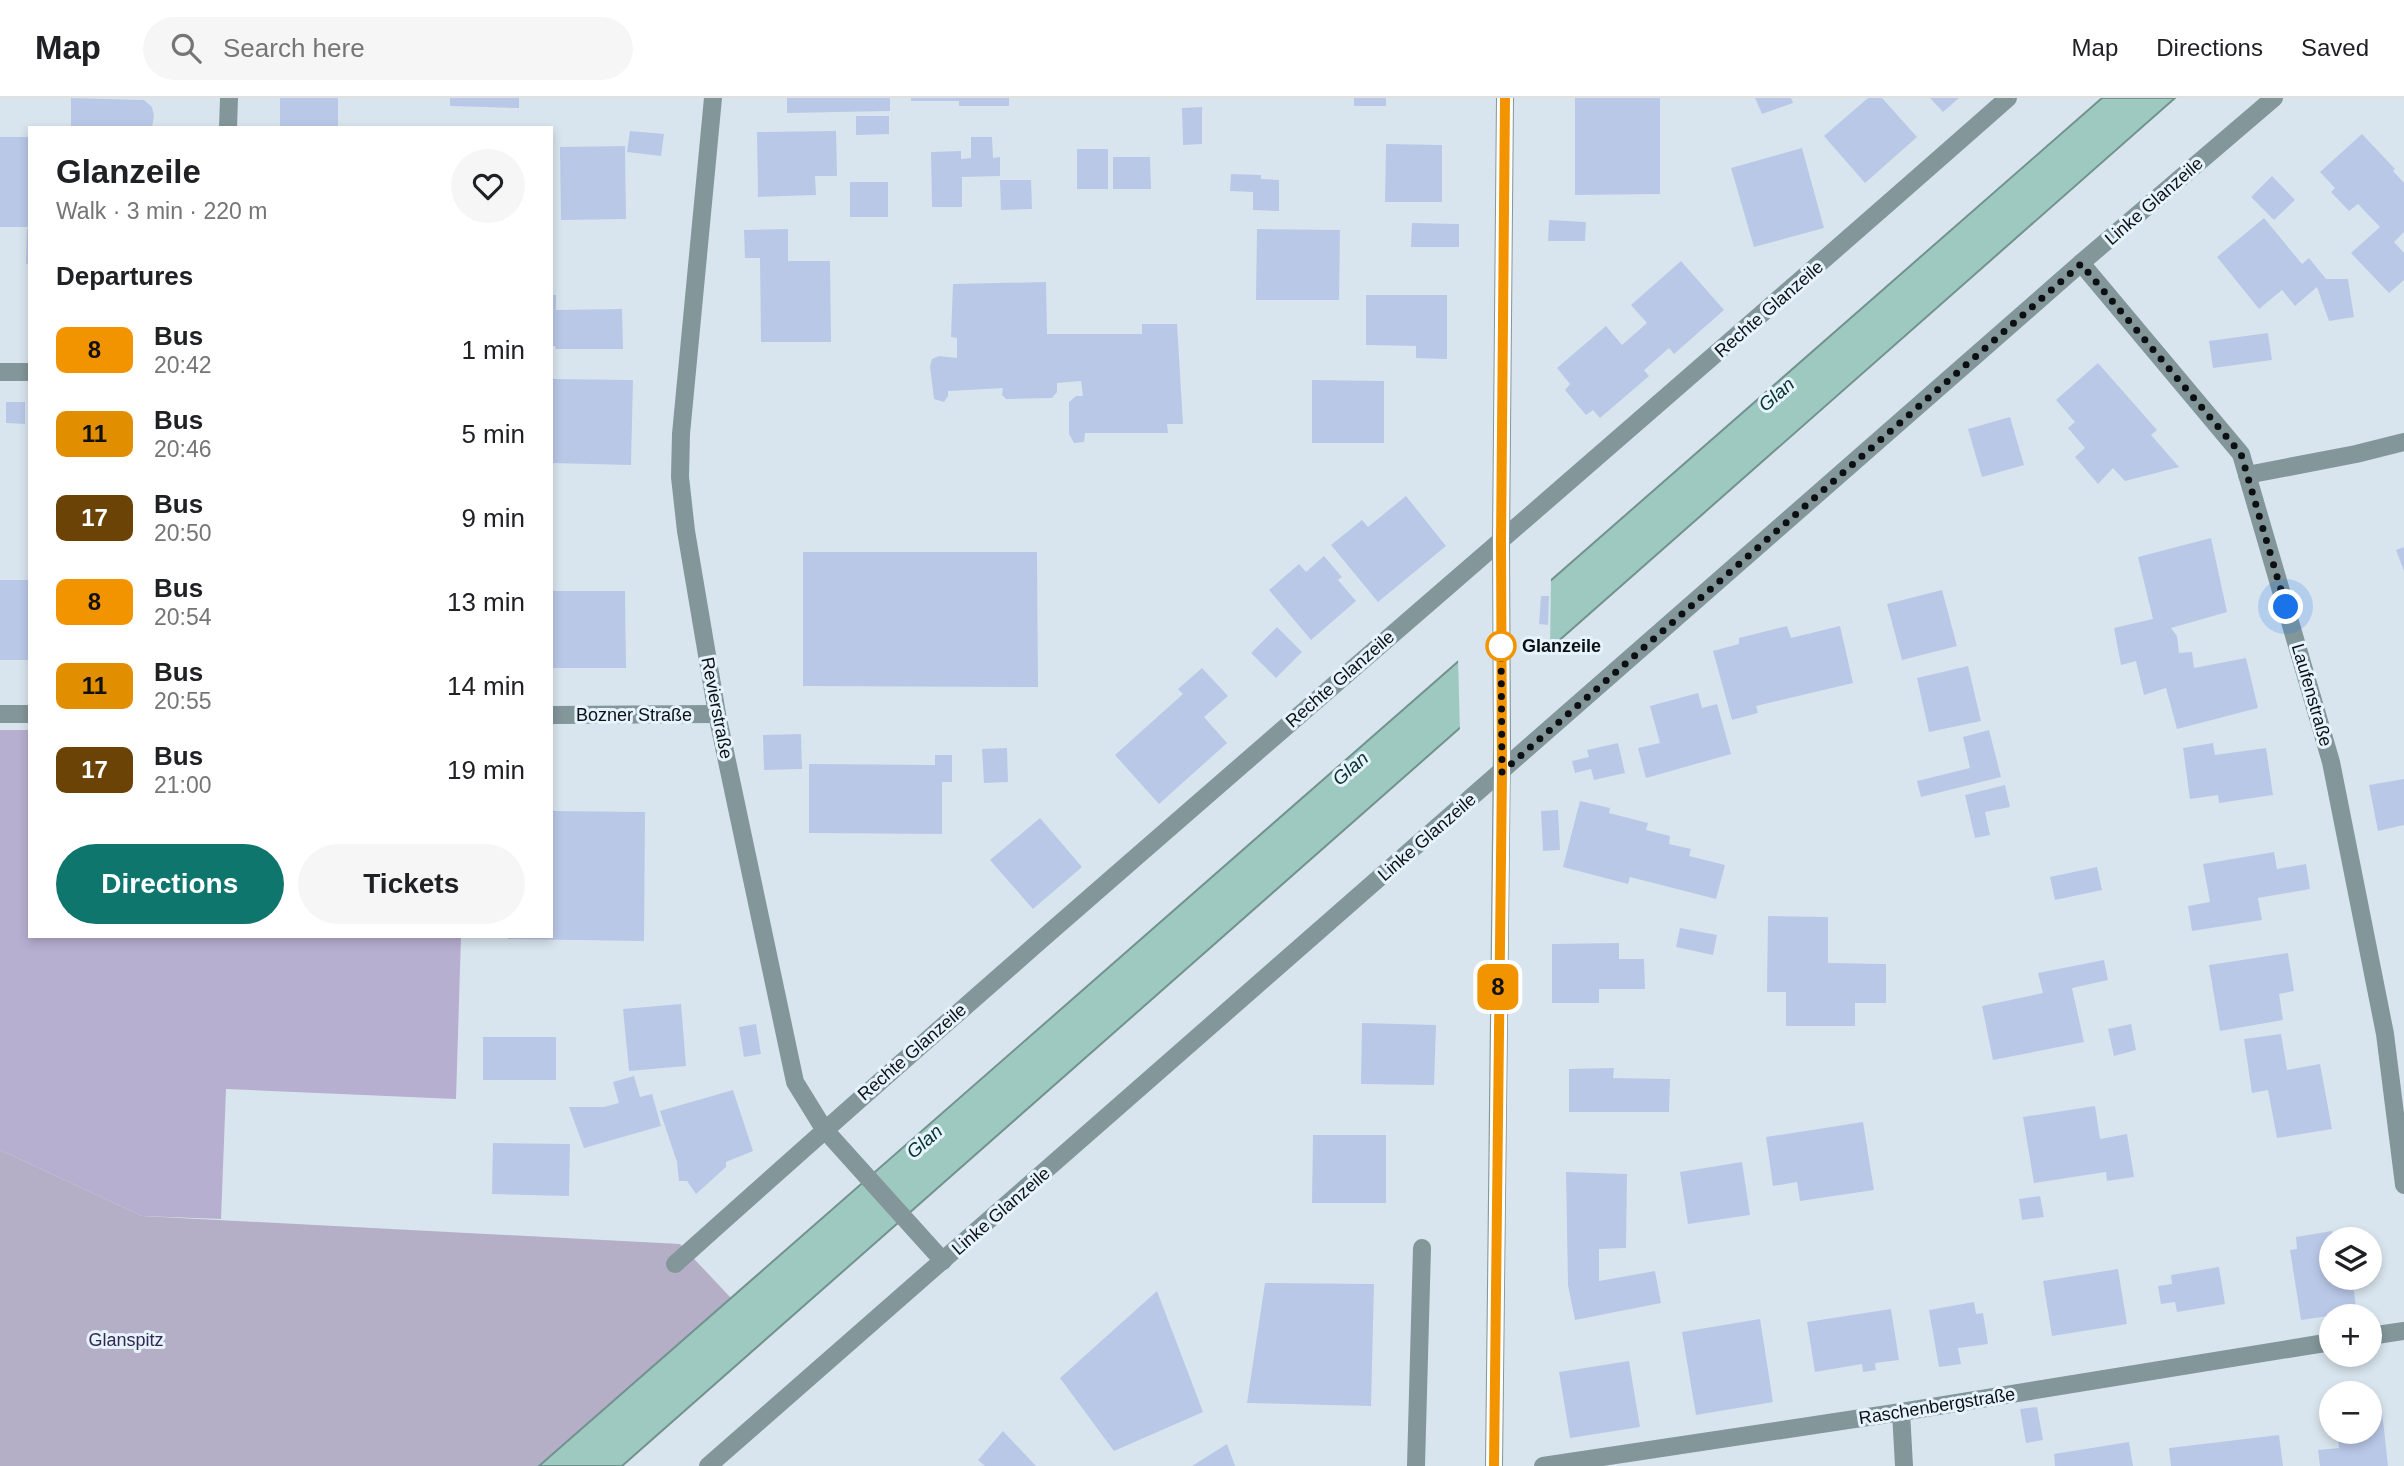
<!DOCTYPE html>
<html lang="en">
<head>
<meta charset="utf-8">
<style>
	body { margin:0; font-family:Arial,sans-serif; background:#f6f6f6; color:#202124; height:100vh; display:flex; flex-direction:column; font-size:26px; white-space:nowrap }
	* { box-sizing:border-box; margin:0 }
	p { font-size:23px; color:#757577 }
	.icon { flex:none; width:38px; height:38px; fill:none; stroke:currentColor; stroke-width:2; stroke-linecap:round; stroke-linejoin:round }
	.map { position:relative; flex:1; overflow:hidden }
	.panel { position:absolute; left:28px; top:28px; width:525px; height:812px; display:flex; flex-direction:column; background:#fff; border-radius:0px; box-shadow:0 4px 10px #0003 }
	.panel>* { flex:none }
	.badge { padding:0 14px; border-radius:10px; font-size:24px; line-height:46px }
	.fabs { position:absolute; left:2319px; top:1129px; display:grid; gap:14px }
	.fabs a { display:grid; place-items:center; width:63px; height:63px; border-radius:50%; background:#fff; box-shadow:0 4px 10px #0003; font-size:35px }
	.you { position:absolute; width:35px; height:35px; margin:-18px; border:5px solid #fff; border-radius:50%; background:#1a73e8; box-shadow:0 0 0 10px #1a73e833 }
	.map>.badge { position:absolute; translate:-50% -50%; box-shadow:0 0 0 4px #fff }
	h2 { padding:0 28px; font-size:26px; line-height:63px }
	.round { display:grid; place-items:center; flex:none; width:74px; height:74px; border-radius:37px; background:#f6f6f6 }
	.summary { display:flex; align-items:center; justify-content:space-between; height:119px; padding:0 28px }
	h1 { font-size:33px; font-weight:800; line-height:52px }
	.primary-button { display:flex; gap:14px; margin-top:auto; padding:14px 28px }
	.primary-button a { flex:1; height:80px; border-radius:42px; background:#0f766e; color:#fff; font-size:28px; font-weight:800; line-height:80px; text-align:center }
	.primary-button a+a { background:#f6f6f6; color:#202124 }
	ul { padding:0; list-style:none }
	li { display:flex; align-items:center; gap:21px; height:84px; padding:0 28px }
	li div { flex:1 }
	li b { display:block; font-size:26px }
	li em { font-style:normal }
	li .badge { min-width:77px; font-weight:700; text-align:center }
	header { display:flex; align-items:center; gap:42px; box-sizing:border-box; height:98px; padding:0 35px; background:#fff; border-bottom:2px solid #e0e0e0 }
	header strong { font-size:33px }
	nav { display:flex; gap:38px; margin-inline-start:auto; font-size:24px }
	.search { width:490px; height:63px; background:#f6f6f6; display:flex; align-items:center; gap:18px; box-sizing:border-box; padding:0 24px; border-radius:38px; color:#757577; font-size:26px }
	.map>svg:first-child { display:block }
	.green { fill:#b4afc7 }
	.forest { fill:#b7afd0 }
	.water { fill:#9dc9c1; stroke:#72928d; stroke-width:2 }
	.pier { fill:#d9e5ee }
	.building { fill:#bac8e8 }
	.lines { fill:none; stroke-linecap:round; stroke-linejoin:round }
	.service { stroke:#839699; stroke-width:18 }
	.minor { stroke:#839699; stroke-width:18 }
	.tertiary { stroke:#839699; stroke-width:18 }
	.line-casing { stroke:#fff; stroke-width:16 }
	.line { stroke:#f29400; stroke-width:10 }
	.walk { stroke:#0c1013; stroke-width:7; stroke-dasharray:0 12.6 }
	.stop-dot { fill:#fff; stroke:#f29400; stroke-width:3.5 }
	.labels { text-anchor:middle; stroke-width:6; stroke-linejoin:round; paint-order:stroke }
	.street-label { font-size:18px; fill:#0c1013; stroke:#e6f3fc }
	.stop-label { font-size:18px; font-weight:bold; fill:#0c1013; stroke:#e6f3fc; text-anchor:start }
	.park-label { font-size:18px; fill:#342653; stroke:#e6f3fc }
	.water-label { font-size:19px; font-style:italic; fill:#06322c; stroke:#e6f3fc }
</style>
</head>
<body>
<header>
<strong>Map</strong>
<div class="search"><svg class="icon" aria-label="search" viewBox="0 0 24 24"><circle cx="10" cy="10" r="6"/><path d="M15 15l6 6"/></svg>Search here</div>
<nav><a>Map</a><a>Directions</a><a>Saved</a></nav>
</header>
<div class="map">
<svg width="2404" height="1368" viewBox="0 0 2404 1368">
	<rect width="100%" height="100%" fill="#d9e5ee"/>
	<path class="green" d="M0,1052L142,1118L680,1146L731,1200L539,1368H0Z"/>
	<path class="forest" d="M0,632H30V838H461L456,1001L226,991L221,1121L142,1118L0,1052Z"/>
	<path class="water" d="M2102,0H2175L622,1368H539Z"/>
	<path class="pier" d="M1551,478L1550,555L1460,635L1458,559Z"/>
	<g class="building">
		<path d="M71,0L144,2L152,9L154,18L152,29L71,30Z"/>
		<rect x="280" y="0" width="58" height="30"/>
		<path d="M450,0H519V10L450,8Z"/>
		<path d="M787,0H890V13L787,15Z"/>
		<path d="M911,0H1009V8H959V3H911Z"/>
		<rect x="1354" y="0" width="32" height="8"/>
		<path d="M1575,0H1660V96L1575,97Z"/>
		<path d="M1755,0H1791L1793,5L1762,16Z"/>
		<path d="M1868,0H1882L1917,39L1865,85L1824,38Z"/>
		<path d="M1930,0H1959L1943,14Z"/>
		<path d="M1202,9V46L1183,47L1182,10Z"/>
		<path d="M856,18H889V36L856,37Z"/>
		<path d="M630,33L664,36L661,58L627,54Z"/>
		<path d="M836,33L837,78H815L816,97L758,99L757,34Z"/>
		<path d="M2362,36L2395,71L2393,73L2404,85V134L2394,144L2404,155V182L2389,195L2351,155L2380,129L2358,106L2349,113L2331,94L2335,90L2320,74Z"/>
		<path d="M0,39H28L30,129H0Z"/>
		<path d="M971,39H992L993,60L1000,59V78L962,79V109H932L931,54L961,53V61L971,60Z"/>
		<path d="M1386,46L1442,47V104H1385Z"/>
		<path d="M625,48L626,121L561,122L560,49Z"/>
		<path d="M1802,50L1824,130L1754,149L1731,70Z"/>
		<rect x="1077" y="51" width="31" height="40"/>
		<path d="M1113,59H1150L1151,91H1113Z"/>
		<path d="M1231,76L1261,77V81L1279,82V113L1253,112V94L1230,93Z"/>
		<path d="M2272,78L2295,102L2274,122L2251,99Z"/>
		<path d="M1000,82H1031L1032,111L1001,112Z"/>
		<rect x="850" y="84" width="38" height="35"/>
		<path d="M2264,120L2302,166L2309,160L2326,181H2348L2354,219L2329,223L2317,189L2295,208L2282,192L2259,211L2217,159Z"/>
		<path d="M1549,122L1586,124L1585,143H1548Z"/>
		<path d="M1412,125L1459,126V149H1411Z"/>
		<path d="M27,131H30V166H26Z"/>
		<path d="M788,131V163H830L831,244H761L760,160H745L744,132Z"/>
		<path d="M1257,131L1340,132L1339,202H1256Z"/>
		<path d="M1681,163L1724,212L1674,256L1669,250L1644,272L1649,278L1600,320L1593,312L1586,317L1565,292L1570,286L1557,270L1606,228L1622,247L1647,225L1631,207Z"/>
		<path d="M1046,184L1047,236H1142V226H1177L1183,326H1167L1168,335H1085L1084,344L1074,345L1069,336V304L1076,298H1083L1081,283L1057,285V294L1052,300L1006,301L1002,297L1003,290L948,293V298L944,304L934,301L930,269L932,261L939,258L957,260V240L951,239L953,186Z"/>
		<path d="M551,197H556V212L622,211L623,251H556L555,248H551Z"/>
		<path d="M1366,197H1447V261L1416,260V248L1366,247Z"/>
		<path d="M2268,235L2272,262L2213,270L2209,243Z"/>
		<path d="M2098,265L2157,332L2151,337L2179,369L2125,383L2113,370L2098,386L2075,359L2085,350L2068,330L2075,324L2056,302Z"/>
		<path d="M551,281L633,282L631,367L551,365Z"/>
		<path d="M1312,282L1384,283V345H1312Z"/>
		<path d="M6,304H25V326L6,325Z"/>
		<path d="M2010,319L2024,367L1982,379L1968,331Z"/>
		<path d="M1406,398L1446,448L1378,504L1331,447L1362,422L1368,429Z"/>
		<path d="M2211,440L2227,514L2171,530L2177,538L2179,555L2192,554L2194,570L2246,560L2258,610L2177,631L2166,590L2144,597L2136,563L2121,567L2114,530L2153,521L2138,459Z"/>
		<path d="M2404,449V473L2396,452Z"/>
		<path d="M803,454H1037L1038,589L803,588Z"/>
		<path d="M1324,458L1342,479L1338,482L1356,503L1311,542L1269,492L1299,466L1306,474Z"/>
		<rect x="0" y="482" width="30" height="80"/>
		<path d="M1942,492L1957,548L1902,562L1887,506Z"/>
		<path d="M551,493H625L626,570H551Z"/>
		<path d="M1541,498H1549L1548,527L1539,526Z"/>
		<path d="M1787,528L1791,540L1840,528L1853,585L1756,608L1758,615L1732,622L1713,553L1739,546V540Z"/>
		<path d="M1277,529L1302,554L1276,580L1251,555Z"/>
		<path d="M1968,568L1981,623L1929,634L1917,580Z"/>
		<path d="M1202,570L1228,598L1204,619L1227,645L1159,706L1115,657L1183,596L1178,591Z"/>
		<path d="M1698,595L1702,610L1717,606L1731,656L1646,680L1638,650L1660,645L1650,608Z"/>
		<path d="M1989,632L2001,679L1921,699L1917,683L1970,670L1963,639Z"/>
		<path d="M801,636L802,671L764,672L763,637Z"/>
		<path d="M1618,645L1625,675L1594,682L1591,671L1575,675L1572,663L1589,659L1587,652Z"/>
		<path d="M2213,645L2215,657L2266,650L2273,697L2219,705L2218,697L2190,701L2183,650Z"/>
		<path d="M1007,650L1008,684L984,685L982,651Z"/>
		<path d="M935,657H952V684H942V736L809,735V666L935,667Z"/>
		<path d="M2404,681V727L2378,733L2369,687Z"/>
		<path d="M2005,687L2010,709L1985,714L1990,737L1975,740L1965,697Z"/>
		<path d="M1580,703L1610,710L1609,715L1648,725L1646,732L1670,738L1669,746L1691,751L1689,758L1725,767L1716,801L1630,779L1628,786L1563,769Z"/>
		<path d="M1558,712L1560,752L1543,753L1541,713Z"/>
		<path d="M551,713L645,714L644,843L508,841V838H551Z"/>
		<path d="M1040,720L1082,769L1033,811L990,762Z"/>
		<path d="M2274,754L2277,771L2306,766L2310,791L2258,800L2262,822L2192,833L2188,808L2210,804L2203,766Z"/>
		<path d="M2097,769L2102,792L2055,802L2050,779Z"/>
		<path d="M1768,818L1828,819V865L1886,866V905H1855V928H1786V894H1767Z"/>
		<path d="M1680,830L1717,837L1713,857L1676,849Z"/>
		<path d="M1619,845V861H1644L1645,891H1599V905H1552V846Z"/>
		<path d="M2288,855L2294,893L2279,896L2283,922L2220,933L2209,867Z"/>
		<path d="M2104,862L2108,882L2072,890L2084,944L1993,962L1982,908L2043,895L2038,875Z"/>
		<path d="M681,906L686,968L629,973L623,911Z"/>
		<path d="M1362,925L1436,927L1434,987L1361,986Z"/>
		<path d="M756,926L761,956L744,959L739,929Z"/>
		<path d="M2131,926L2136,952L2114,958L2108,931Z"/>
		<path d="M2281,936L2287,972L2320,966L2332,1031L2277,1040L2268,992L2252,995L2244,941Z"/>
		<rect x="483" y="939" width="73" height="43"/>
		<path d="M1614,970L1613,980L1670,981L1669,1014H1569V971Z"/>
		<path d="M634,978L640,999L652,996L661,1028L584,1050L569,1009H604L619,1005L613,984Z"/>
		<path d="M733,992L753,1053L726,1064V1069L696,1096L687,1083H679L677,1064L660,1013Z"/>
		<path d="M2095,1008L2100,1041L2127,1036L2134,1079L2107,1083L2106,1074L2034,1085L2023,1019Z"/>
		<path d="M1863,1024L1874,1092L1800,1103L1797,1084L1773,1088L1766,1039Z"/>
		<path d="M1313,1037H1386V1105H1312Z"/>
		<path d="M493,1045L570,1046L569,1098L492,1096Z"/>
		<path d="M1742,1064L1750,1117L1688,1126L1680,1074Z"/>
		<path d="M1566,1074L1627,1076L1626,1150L1599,1151V1183L1655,1173L1661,1205L1575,1222L1568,1187Z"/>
		<path d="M2040,1098L2044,1119L2022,1122L2019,1101Z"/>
		<path d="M2332,1133L2331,1180H2361L2362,1187L2353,1188L2357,1214L2301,1222L2290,1152L2297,1151L2296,1139Z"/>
		<path d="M2219,1169L2225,1206L2177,1214L2175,1204L2161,1206L2158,1188L2172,1186L2171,1177Z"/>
		<path d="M2118,1171L2127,1226L2052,1238L2043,1183Z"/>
		<path d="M1265,1185L1374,1186L1371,1308L1247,1305Z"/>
		<path d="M1157,1193L1203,1314L1114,1353L1060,1280Z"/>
		<path d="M1974,1204L1976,1216L1983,1215L1988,1246L1958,1250L1961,1266L1939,1269L1929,1212Z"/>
		<path d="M1891,1211L1899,1262L1875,1265L1876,1272L1863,1274L1862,1266L1815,1274L1807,1224Z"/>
		<path d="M1760,1221L1773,1304L1696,1317L1682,1234Z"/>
		<path d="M1629,1263L1640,1329L1570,1340L1559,1274Z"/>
		<path d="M2037,1309L2043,1342L2026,1345L2020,1311Z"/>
		<path d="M2382,1313L2388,1368H2320L2318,1352L2339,1350L2337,1334H2370V1314Z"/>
		<path d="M1003,1333L1036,1368H985L978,1362Z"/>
		<path d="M2279,1337L2283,1368H2171L2169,1350Z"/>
		<path d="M2129,1344L2133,1368H2055L2054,1356Z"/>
		<path d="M1227,1346L1235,1368H1192Z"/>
	</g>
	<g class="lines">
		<path class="service" d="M1416,1368L1422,1150"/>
		<g class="minor">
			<path d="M713,0L681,336L680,379L686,433L717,616L795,984L824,1031L943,1163"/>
			<path d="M228,30L229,0"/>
			<path d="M2081,165L2241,356L2331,664L2385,936L2404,1087"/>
			<path d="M0,274H30"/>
			<path d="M2247,377L2356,356L2404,344"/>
			<path d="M0,616H30"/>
			<path d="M551,617L717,616"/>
			<path d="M675,1166C1114,772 1565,391 2008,0"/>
			<path d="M2370,1238L2404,1233"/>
			<path d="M1901,1314L1904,1368"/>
			<path d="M708,1368L2081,165L2274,0"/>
			<path d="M1543,1368L1901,1314L2331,1244"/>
		</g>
		<path class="tertiary" d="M1494,1368L1502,647L1501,443L1505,0"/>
	</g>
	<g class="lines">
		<g class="line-casing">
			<path id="line" d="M1494,1368L1502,674L1501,443L1505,0"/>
		</g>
		<use href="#line" class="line"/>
		<path class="walk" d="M1501,548L1502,674L2081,166L2241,356L2286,509"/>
	</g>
	<circle class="stop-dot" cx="1501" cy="548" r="14"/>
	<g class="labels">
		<g class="street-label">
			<text transform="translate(2154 103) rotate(-41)" y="6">Linke Glanzeile</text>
			<text transform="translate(1769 211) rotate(-41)" y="6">Rechte Glanzeile</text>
			<text transform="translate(1340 581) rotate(-41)" y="6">Rechte Glanzeile</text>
			<text transform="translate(2312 597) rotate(74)" y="6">Laufenstraße</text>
			<text transform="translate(717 610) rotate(79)" y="6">Revierstraße</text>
			<text x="634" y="623">Bozner Straße</text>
			<text transform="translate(1427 739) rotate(-41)" y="6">Linke Glanzeile</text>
			<text transform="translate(912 954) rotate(-41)" y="6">Rechte Glanzeile</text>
			<text transform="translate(1001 1113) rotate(-41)" y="6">Linke Glanzeile</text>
			<text transform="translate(1937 1308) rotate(-9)" y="6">Raschenbergstraße</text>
		</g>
		<g class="stop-label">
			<text x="1522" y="554">Glanzeile</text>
		</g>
		<g class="park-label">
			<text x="126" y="1248">Glanspitz</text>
		</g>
		<g class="water-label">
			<text transform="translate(1776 296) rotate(-41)" y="7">Glan</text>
			<text transform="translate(1350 670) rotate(-41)" y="7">Glan</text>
			<text transform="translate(924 1043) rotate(-41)" y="7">Glan</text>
		</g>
	</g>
</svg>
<div class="fabs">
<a><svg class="icon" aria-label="layers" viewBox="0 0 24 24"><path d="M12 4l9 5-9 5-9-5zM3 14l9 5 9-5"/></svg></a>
<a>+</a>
<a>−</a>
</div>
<div class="you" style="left:2286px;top:509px"></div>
<b class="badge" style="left:1498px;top:889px;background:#f29400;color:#111">8</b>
<section class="panel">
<div class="summary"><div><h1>Glanzeile</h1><p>Walk · 3 min · 220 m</p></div><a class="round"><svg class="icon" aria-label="heart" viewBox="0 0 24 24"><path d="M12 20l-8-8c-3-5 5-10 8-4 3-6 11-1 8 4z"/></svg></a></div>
<h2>Departures</h2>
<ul>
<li><span class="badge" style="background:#f29400;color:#111">8</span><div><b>Bus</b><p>20:42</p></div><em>1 min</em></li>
<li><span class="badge" style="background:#e18e00;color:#111">11</span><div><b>Bus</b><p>20:46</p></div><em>5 min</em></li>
<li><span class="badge" style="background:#6b4307;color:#fff">17</span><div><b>Bus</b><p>20:50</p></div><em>9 min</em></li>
<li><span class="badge" style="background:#f29400;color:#111">8</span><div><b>Bus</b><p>20:54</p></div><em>13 min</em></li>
<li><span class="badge" style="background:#e18e00;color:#111">11</span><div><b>Bus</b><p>20:55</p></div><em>14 min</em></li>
<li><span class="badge" style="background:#6b4307;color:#fff">17</span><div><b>Bus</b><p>21:00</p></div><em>19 min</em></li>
</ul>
<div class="primary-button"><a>Directions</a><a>Tickets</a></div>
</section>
</div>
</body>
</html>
